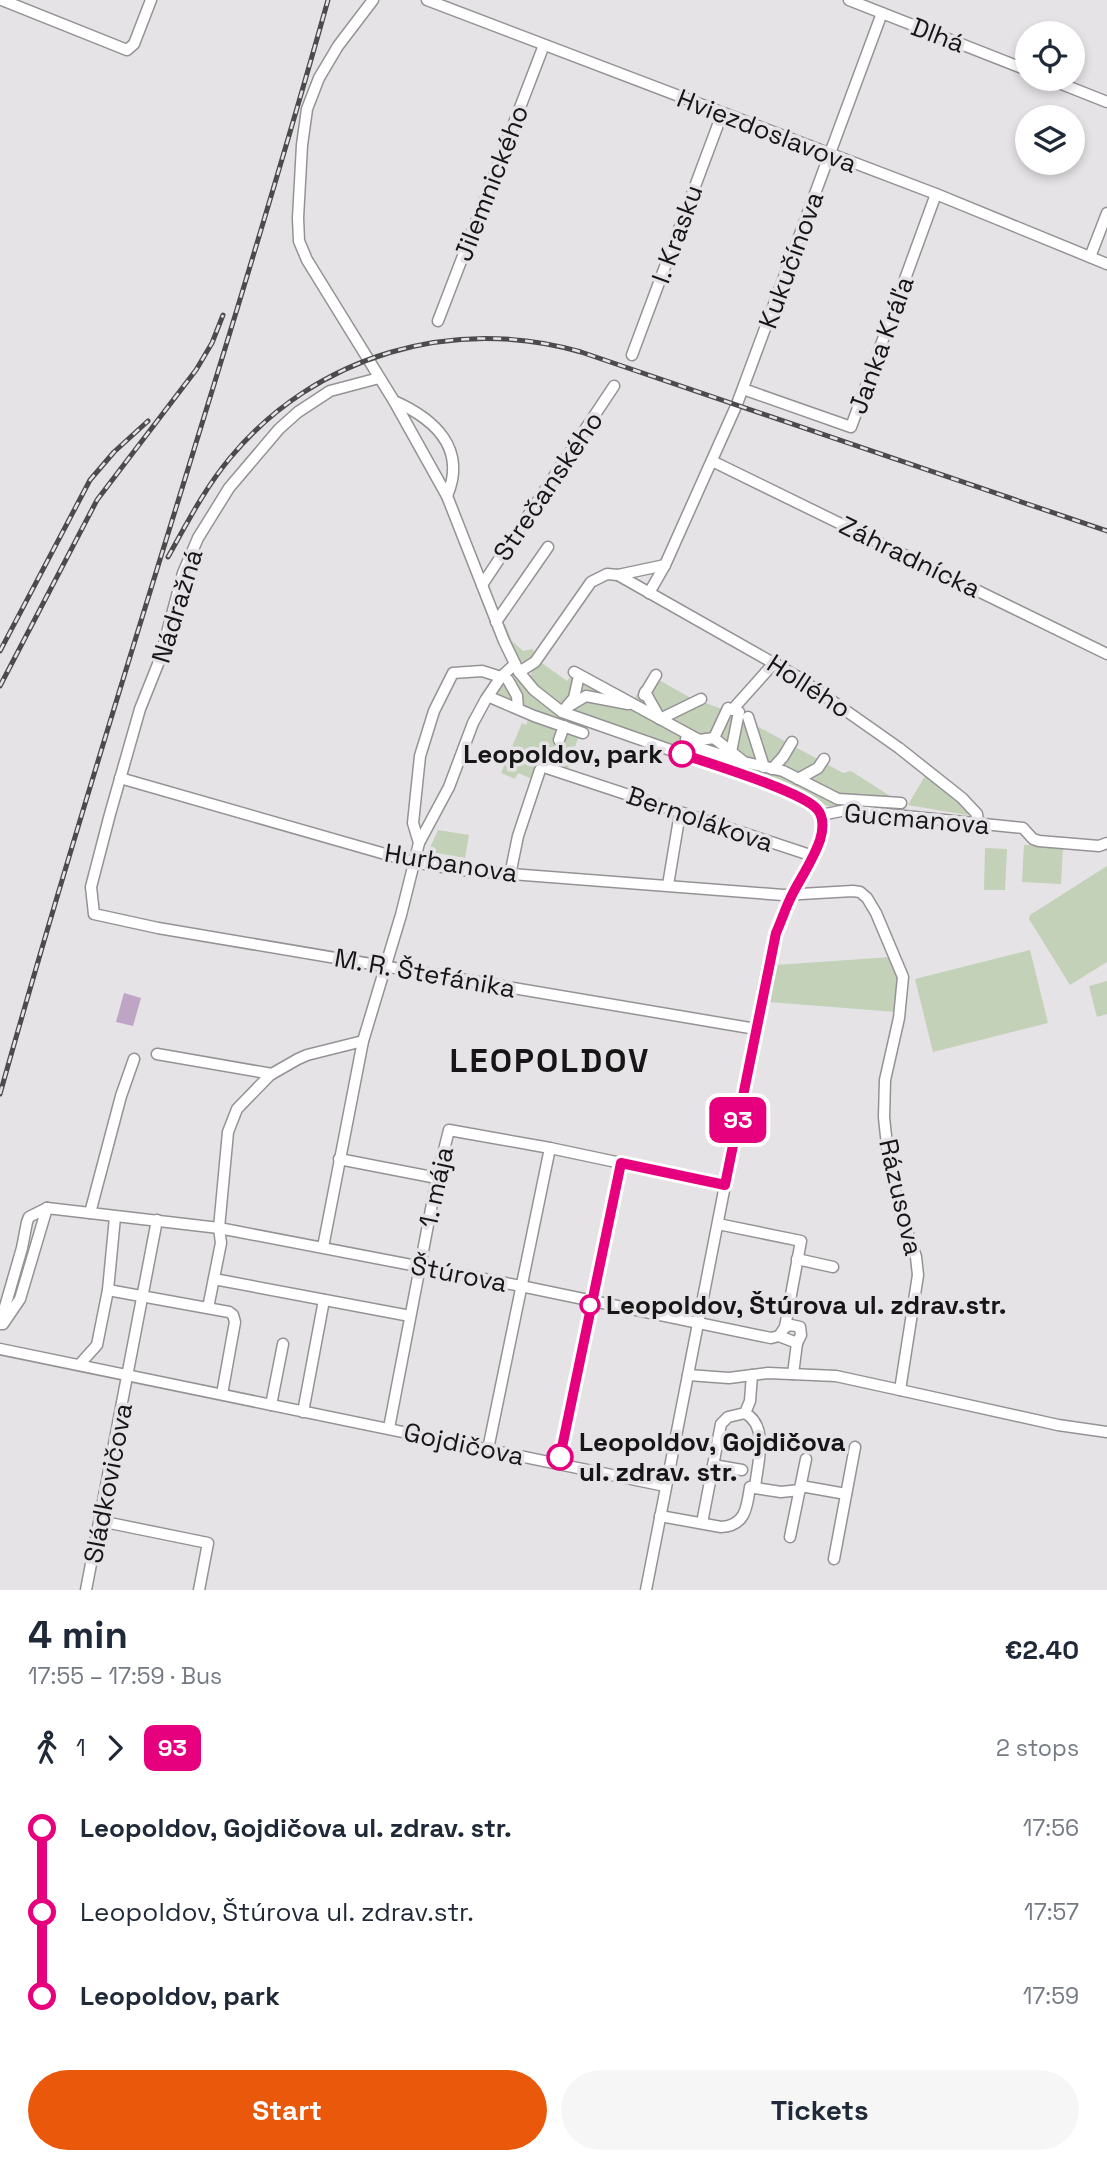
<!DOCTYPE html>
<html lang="en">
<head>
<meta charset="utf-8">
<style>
	body { margin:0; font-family:"Space Grotesk",sans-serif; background:#f6f6f7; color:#1f2937; height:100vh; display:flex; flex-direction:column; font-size:26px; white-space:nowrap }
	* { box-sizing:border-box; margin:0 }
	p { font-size:23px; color:#747a83 }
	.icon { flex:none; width:38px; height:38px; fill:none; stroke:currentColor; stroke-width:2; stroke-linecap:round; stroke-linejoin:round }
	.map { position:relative; height:1590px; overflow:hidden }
	.drawer { display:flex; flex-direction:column; background:#fff; flex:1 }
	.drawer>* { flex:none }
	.badge { padding:0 14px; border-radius:10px; font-size:24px; line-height:46px }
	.controls { position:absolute; left:1015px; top:21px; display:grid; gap:14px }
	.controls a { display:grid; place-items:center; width:70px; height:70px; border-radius:50%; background:#fff; box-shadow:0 4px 10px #0003; font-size:35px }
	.map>.badge { position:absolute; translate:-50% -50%; box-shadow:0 0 0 4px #fff }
	.legs { display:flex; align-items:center; gap:10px; height:77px; padding:0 28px; font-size:23px }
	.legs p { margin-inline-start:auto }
	.headline { display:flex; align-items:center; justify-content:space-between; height:119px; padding:0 28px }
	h1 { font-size:38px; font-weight:600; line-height:52px }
	.primary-button { display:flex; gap:14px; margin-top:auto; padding:14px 28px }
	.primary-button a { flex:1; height:80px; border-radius:42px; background:#ea580c; color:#fff; font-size:28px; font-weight:600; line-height:80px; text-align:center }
	.primary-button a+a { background:#f6f6f7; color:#1f2937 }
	ul { padding:0 28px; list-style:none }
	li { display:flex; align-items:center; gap:24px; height:84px; font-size:26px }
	li i { display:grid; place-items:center; width:10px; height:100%; margin:0 9px; background:currentColor }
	li i::after { content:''; width:18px; height:18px; margin:-9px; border:5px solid; border-radius:50%; background:#fff }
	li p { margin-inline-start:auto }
	li:first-child i { background:linear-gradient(#0000 50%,currentColor 0) }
	li:last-child i { background:linear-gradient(currentColor 50%,#0000 0) }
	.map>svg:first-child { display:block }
	.green { fill:#c2d1b7 }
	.water { fill:#bea4c5 }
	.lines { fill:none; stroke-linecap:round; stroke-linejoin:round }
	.minor-casing { stroke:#959295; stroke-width:13 }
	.minor { stroke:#fff; stroke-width:10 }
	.rail-casing { stroke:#4c4b4c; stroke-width:5 }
	.rail { stroke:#e6e3e6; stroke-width:2.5; stroke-dasharray:8; stroke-linecap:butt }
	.line-1-casing { stroke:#fff; stroke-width:16 }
	.line-1 { stroke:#e6007e; stroke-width:10 }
	.stop-1-dot { fill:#fff; stroke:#e6007e; stroke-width:3.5 }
	.labels { text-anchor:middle; stroke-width:7; stroke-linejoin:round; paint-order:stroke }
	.street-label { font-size:26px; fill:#171617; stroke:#e6e3e6 }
	.stop-label { font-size:26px; font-weight:bold; fill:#171617; stroke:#e6e3e6; text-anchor:start }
	.district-label { font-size:33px; font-weight:bold; letter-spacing:2px; fill:#171617; stroke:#e6e3e6 }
</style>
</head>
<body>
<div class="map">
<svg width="1107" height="1590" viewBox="0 0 1107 1590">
	<rect width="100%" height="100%" fill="#e6e3e6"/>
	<g class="green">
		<path d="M503,624H505L512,641L523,651L532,649L535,652L528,662L517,661Z"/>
		<path d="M542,663L567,681L577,667L632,699L635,698L647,677L652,676L689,697L733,713L843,773L851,771L901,803H891L890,811L862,808L863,803L851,801L844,807L827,806L812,796L758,777L740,765L715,756L704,757L585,716L568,769L565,771L546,766L532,779L518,773L515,779L501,773L522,723L526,725L529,717L493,701C505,682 508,677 530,678L533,668Z"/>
		<path d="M925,776L970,812L967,815L908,805Z"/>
		<path d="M438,830L469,835L465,858L431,852L429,850Z"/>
		<path d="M1024,845L1063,847L1061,884L1022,882Z"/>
		<path d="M985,848L1007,849L1005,890H984Z"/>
		<path d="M1107,866V962L1070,985L1029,919L1030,915Z"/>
		<path d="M1030,950L1048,1023L933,1052L915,979Z"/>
		<path d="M891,957L899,985L896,1012L769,1002L776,965Z"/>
		<path d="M1107,981V1014L1097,1017L1089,986Z"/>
	</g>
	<path class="water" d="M124,993L141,998L133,1026L116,1022Z"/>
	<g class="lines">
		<g class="minor-casing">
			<g id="minor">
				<path d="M2,0L127,50L134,44L151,0"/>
				<path d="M373,0L338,46L319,78L307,109L302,145L298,218L299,241L307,260L394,401L447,496L504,641L519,672L534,690L562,712L756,780L805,800L815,807L821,815L822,826L820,840L791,896L776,933L767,970L646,1590"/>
				<path d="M427,0L936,194L1107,264"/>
				<path d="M849,0L1027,70"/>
				<path d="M1049,79L1107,102"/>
				<path d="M1090,257L1107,213"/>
				<path d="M438,321L544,45"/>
				<path d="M632,355L722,114"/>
				<path d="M379,378L330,391L298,412L279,429L229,488L198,538L183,573L160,659L140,709L110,814L91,887L94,914L158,928L756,1029"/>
				<path d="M743,389L851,427L936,194"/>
				<path d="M394,401C435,419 467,449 447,496"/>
				<path d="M712,461L1107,654"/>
				<path d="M618,575L798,677L899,748L962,798L977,814L978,823"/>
				<path d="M482,585L614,386"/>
				<path d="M649,593L665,565L737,404L882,13"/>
				<path d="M496,622L548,547"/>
				<path d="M519,672L535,662L591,582L607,574L618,575L665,565"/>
				<path d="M574,672L699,740L714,738L744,762L783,771L838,799L901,803"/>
				<path d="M508,680L517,696L518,708"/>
				<path d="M645,692L659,717"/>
				<path d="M644,695L656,675"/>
				<path d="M492,698L534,716L583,733"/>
				<path d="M567,706L574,698L578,680"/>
				<path d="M564,709L586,696L628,704"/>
				<path d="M732,710L775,662"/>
				<path d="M748,717L764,767"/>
				<path d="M660,719L701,699"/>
				<path d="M714,738L728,708"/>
				<path d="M686,739L697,747L737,760"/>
				<path d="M559,740L564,726"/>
				<path d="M731,752L739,712"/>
				<path d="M547,768L813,856"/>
				<path d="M772,769L783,757L792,742"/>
				<path d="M120,778L413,862L461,870L783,895L853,891L860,892L867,898L876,913L903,977L899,1018L885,1080L884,1117L889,1165L899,1208L916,1257L918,1275L900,1390L836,1376L768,1373L729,1378L688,1375"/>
				<path d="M798,779L818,768L824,759"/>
				<path d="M821,815L846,810L1013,827L1023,828L1033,839L1039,841L1099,846L1107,843"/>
				<path d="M419,843L413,823L420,756L434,711L453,673L482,671L501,677"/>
				<path d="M510,875L518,836L540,770"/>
				<path d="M668,885L680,813"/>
				<path d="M157,1054L272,1074"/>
				<path d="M339,1159L437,1178"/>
				<path d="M47,1208L219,1228L521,1286L771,1338L779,1336L785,1327L801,1241L718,1224"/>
				<path d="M90,1213L121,1096L134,1059"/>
				<path d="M323,1247L363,1041L401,915L419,843L449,787L473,723L486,699L501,677L515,664"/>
				<path d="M797,1259L833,1267"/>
				<path d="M214,1279L410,1316"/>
				<path d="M108,1290L229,1312L233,1315L235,1322L222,1394"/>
				<path d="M208,1308L221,1243L219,1228L228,1132L237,1109L270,1075L298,1059L307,1055L363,1041"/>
				<path d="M0,1324L22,1248L27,1222L29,1217L47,1208"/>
				<path d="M3,1324L20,1299L47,1208"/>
				<path d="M785,1327L791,1325L800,1327L801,1335L797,1343"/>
				<path d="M779,1336L797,1343L793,1374"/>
				<path d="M0,1349L665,1486"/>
				<path d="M79,1365L97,1345L108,1290L115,1217"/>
				<path d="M900,1390L1058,1425L1107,1432"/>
				<path d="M271,1405L283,1344"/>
				<path d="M303,1412L324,1300"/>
				<path d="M389,1428L437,1178L449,1130L550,1148L725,1185"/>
				<path d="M488,1449L550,1148"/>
				<path d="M559,1463L621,1163"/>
				<path d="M713,1465L742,1470"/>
				<path d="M801,1486L846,1494"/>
				<path d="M755,1488L781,1492L800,1490"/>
				<path d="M660,1516L721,1527C745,1526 747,1508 750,1487L755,1488C757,1464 770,1427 745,1413"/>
				<path d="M100,1521L208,1543L199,1590"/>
				<path d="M702,1523L721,1424L728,1417L745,1413L750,1401L752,1375"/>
				<path d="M790,1537L806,1459"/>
				<path d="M834,1559L855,1447"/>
				<path d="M86,1590L157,1220"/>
			</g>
		</g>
		<use href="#minor" class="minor"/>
		<g class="rail-casing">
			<g id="rail">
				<path d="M168,557C187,523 205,488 230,458C315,355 454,315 581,352L1107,531"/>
				<path d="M0,651L90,480L114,452L148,421"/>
				<path d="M0,686L97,500L196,370L212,343L223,315"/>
				<path d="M0,1094C103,727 225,366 328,0"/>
			</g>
		</g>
		<use href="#rail" class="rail"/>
	</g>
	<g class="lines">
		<g class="line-1-casing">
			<path id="line-1" d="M560,1457L621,1163L725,1185L776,933C782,920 786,906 793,893C802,876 814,858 820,840C823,830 824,817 817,809C801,791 708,763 682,754"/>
		</g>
		<use href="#line-1" class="line-1"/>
	</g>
	<g class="stop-1-dot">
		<circle cx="682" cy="754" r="12"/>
		<circle cx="590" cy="1305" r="9"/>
		<circle cx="560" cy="1457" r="12"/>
	</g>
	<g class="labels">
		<g class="street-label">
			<text transform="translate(938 35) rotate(21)" y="9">Dlhá</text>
			<text transform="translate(767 131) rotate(21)" y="9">Hviezdoslavova</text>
			<text transform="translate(491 183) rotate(-69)" y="9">Jilemnického</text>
			<text transform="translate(677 234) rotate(-70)" y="9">I. Krasku</text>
			<text transform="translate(791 260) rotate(-70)" y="9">Kukučínova</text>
			<text transform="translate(881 345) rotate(-70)" y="9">Janka Kráľa</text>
			<text transform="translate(548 486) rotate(-56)" y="9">Strečanského</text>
			<text transform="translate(910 557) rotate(26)" y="9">Záhradnícka</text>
			<text transform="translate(177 606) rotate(-73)" y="9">Nádražná</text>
			<text transform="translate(809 686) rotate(33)" y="9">Hollého</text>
			<text transform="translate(700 819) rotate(19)" y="9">Bernolákova</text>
			<text transform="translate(917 819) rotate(5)" y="9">Gucmanova</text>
			<text transform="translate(451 863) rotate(9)" y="9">Hurbanova</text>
			<text transform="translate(425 973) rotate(10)" y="9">M. R. Štefánika</text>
			<text transform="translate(436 1187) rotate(-78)" y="9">1. mája</text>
			<text transform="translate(901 1197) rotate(77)" y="9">Rázusova</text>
			<text transform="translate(459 1274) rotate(11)" y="9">Štúrova</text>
			<text transform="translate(464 1444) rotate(12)" y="9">Gojdičova</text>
			<text transform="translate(108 1483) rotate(-79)" y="9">Sládkovičova</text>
		</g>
		<g class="stop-label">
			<text x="663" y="763" text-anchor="end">Leopoldov, park</text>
			<text x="606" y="1314">Leopoldov, Štúrova ul. zdrav.str.</text>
			<text x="579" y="1451">Leopoldov, Gojdičova<tspan x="579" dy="30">ul. zdrav. str.</tspan></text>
		</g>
		<g class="district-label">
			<text x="550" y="1072">LEOPOLDOV</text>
		</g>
	</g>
</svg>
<div class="controls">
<a><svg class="icon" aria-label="locate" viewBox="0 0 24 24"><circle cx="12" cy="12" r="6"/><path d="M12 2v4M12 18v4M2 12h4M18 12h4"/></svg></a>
<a><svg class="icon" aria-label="layers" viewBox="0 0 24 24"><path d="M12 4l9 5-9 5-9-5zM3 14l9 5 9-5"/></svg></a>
</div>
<b class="badge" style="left:738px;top:1120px;background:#e6007e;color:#fff">93</b>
</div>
<section class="drawer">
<div class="headline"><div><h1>4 min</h1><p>17:55 – 17:59 · Bus</p></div><b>€2.40</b></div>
<div class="legs"><svg class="icon" aria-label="walk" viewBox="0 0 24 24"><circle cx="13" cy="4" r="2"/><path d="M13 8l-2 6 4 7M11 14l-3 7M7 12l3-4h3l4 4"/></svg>1<svg class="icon" aria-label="forward" viewBox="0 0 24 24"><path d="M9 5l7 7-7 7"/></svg><b class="badge" style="background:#e6007e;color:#fff">93</b><p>2 stops</p></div>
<ul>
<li><i style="color:#e6007e"></i><b>Leopoldov, Gojdičova ul. zdrav. str.</b><p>17:56</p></li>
<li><i style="color:#e6007e"></i><span>Leopoldov, Štúrova ul. zdrav.str.</span><p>17:57</p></li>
<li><i style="color:#e6007e"></i><b>Leopoldov, park</b><p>17:59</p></li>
</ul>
<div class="primary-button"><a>Start</a><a>Tickets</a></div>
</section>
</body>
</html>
